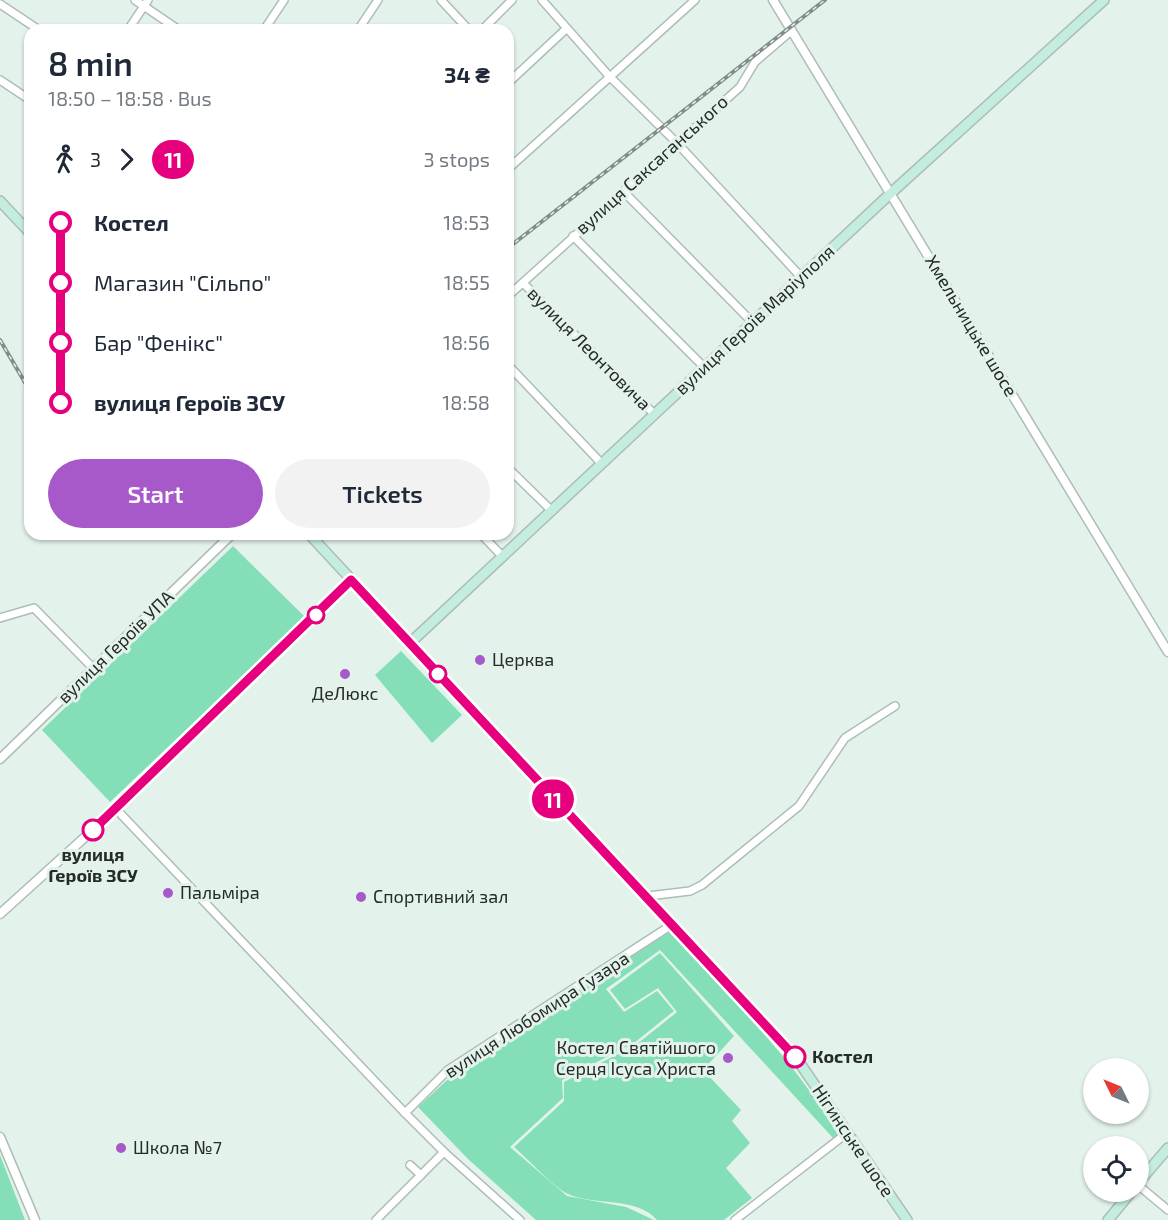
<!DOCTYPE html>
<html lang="en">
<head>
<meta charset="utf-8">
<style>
	body { margin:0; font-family:"Exo 2",sans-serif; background:#f2f2f3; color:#1f2937; height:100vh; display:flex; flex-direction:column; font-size:22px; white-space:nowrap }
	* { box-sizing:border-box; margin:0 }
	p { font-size:20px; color:#747a83 }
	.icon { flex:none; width:33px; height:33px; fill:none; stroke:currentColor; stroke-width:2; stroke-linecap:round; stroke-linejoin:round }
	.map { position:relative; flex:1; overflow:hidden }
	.sheet { position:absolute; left:24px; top:24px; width:490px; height:516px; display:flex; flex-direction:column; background:#fff; border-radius:18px; box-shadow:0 2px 4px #0004 }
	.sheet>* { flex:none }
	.badge { padding:0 12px; border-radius:20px; font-size:21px; line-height:39px }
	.needle { width:39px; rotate:313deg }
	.fabs { position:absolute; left:1083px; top:1058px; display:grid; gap:12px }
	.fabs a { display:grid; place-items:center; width:66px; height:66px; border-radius:50%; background:#fff; box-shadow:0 2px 4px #0004; font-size:30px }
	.map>.badge { position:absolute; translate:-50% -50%; box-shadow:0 0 0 3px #fff }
	.legs { display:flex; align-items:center; gap:9px; height:66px; padding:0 24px; font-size:20px }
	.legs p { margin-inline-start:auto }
	.summary { display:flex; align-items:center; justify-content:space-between; height:102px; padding:0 24px }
	h1 { font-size:33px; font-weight:600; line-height:45px }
	.cta { display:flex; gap:12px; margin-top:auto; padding:12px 24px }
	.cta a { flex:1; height:69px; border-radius:36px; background:#a758c9; color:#fff; font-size:24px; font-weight:600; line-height:69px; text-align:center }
	.cta a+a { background:#f2f2f3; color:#1f2937 }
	ul { padding:0 24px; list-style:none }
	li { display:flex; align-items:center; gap:21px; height:60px; font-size:22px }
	li i { display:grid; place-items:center; width:9px; height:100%; margin:0 8px; background:currentColor }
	li i::after { content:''; width:15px; height:15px; margin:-8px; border:4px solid; border-radius:50%; background:#fff }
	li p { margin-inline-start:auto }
	li:first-child i { background:linear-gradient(#0000 50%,currentColor 0) }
	li:last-child i { background:linear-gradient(currentColor 50%,#0000 0) }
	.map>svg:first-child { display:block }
	.green { fill:#84dfb8 }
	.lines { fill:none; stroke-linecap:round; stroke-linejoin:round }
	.minor-casing { stroke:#aebdb6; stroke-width:10 }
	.tertiary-casing { stroke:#aebdb6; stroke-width:11 }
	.secondary-casing { stroke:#aebdb6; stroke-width:12 }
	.minor { stroke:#fff; stroke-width:7 }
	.tertiary { stroke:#fff; stroke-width:8 }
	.secondary { stroke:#c3eedf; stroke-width:9 }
	.rail-casing { stroke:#828d88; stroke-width:4 }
	.rail { stroke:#e3f3eb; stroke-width:1.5; stroke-dasharray:4.5; stroke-linecap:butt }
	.line-1-casing { stroke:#fff; stroke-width:14 }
	.line-1 { stroke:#e6007e; stroke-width:9 }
	.stop-1-dot { fill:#fff; stroke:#e6007e; stroke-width:3 }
	.poi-dot { fill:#a758c9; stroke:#e3f3eb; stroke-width:2 }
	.labels { text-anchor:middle; stroke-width:6; stroke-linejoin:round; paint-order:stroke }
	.street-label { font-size:18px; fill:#252b28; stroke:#e3f3eb }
	.poi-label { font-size:18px; fill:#252b28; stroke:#e3f3eb; text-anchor:start }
	.stop-label { font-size:18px; font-weight:bold; fill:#252b28; stroke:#e3f3eb }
</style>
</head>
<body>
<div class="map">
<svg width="1168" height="1220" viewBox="0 0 1168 1220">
	<rect width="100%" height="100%" fill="#e3f3eb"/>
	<g class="green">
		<path d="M233,546L305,617L110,802L42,730Z"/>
		<path d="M401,651L462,715L432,743L375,675Z"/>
		<path d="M669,931C728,996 794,1058 838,1135L833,1138L660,950L606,989L624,1012L657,991L674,1011L634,1043L562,1080L563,1098L510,1147L567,1196L626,1207L654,1220H536L468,1159L418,1107L459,1069Z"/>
		<path d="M660,953L734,1036L703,1070L741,1110L732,1121L750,1143L726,1168L752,1198L724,1220H657C637,1196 592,1206 568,1194C553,1187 527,1158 514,1147L564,1101V1082L637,1044L677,1012L658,988L625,1009L610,990Z"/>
		<path d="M0,1155L25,1220H0Z"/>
	</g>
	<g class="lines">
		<g class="minor-casing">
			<g id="minor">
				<path d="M135,0L179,30"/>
				<path d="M441,0L469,30"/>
				<path d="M542,0L610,77L677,143L801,277"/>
				<path d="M0,4L39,30"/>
				<path d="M128,30L148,0"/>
				<path d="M264,30L284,0"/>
				<path d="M358,30L378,0"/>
				<path d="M482,30L512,0"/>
				<path d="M0,80L30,100"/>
				<path d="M508,83L566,29"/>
				<path d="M508,169L695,0"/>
				<path d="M623,191L752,322"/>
				<path d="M573,236L704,367"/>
				<path d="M523,283L654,414"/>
				<path d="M508,296L740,87L755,62L791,31"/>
				<path d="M508,365L602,464"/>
				<path d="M508,468L552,511"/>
				<path d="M481,534L503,557"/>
				<path d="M0,618L34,608L94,669"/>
				<path d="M116,809L405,1113L444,1152L520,1220"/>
				<path d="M648,896L690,891L702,885L799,806L845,738L895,706"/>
				<path d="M405,1113L448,1070L673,924"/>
				<path d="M410,1165L421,1175"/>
				<path d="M1138,1185L1168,1210"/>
				<path d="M376,1220L444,1152"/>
				<path d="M735,1220L847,1133"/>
			</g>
		</g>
		<g class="tertiary-casing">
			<g id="tertiary">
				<path d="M773,0L1168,652"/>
				<path d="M0,759L232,534"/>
				<path d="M0,914L116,809L351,580"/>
				<path d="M0,1137L35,1220"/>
			</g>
		</g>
		<g class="secondary-casing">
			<g id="secondary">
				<path d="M0,201L30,233"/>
				<path d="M309,534L799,1062L907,1220"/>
				<path d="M410,643L891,193L1104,0"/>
				<path d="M1138,1183L1168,1148"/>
				<path d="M1108,1220L1132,1191"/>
			</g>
		</g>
		<use href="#minor" class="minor"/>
		<use href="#tertiary" class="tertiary"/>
		<use href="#secondary" class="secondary"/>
		<g class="rail-casing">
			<g id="rail">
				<path d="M508,248L825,0"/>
				<path d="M0,340L30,391"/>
			</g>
		</g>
		<use href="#rail" class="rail"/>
	</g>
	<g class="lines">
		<g class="line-1-casing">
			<path id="line-1" d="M93,830L351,580L795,1057"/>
		</g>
		<use href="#line-1" class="line-1"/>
	</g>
	<g class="stop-1-dot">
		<circle cx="316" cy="615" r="8"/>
		<circle cx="438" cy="674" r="8"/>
		<circle cx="93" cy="830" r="10"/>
		<circle cx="795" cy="1057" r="10"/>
	</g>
	<g class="poi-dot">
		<circle cx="480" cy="660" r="6"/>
		<circle cx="345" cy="674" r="6"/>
		<circle cx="168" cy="893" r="6"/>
		<circle cx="361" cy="897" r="6"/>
		<circle cx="728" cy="1058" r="6"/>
		<circle cx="121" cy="1148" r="6"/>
	</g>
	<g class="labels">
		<g class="street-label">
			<text transform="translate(652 165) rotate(-42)" y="6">вулиця Саксаганського</text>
			<text transform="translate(755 320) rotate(-43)" y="6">вулиця Героїв Маріуполя</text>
			<text transform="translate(971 326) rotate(59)" y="6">Хмельницьке шосе</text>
			<text transform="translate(589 349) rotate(45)" y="6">вулиця Леонтовича</text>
			<text transform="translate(116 647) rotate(-44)" y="6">вулиця Героїв УПА</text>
			<text transform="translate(537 1015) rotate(-33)" y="6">вулиця Любомира Гузара</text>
			<text transform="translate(853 1141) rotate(56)" y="6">Нігинське шосе</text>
		</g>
		<g class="poi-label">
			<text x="492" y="666">Церква</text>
			<text x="345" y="700" text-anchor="middle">ДеЛюкс</text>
			<text x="180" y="899">Пальміра</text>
			<text x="373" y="903">Спортивний зал</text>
			<text x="716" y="1054" text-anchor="end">Костел Святійшого<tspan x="716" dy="21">Серця Ісуса Христа</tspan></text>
			<text x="133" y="1154">Школа №7</text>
		</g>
		<g class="stop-label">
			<text x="93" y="861">вулиця<tspan x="93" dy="21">Героїв ЗСУ</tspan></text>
			<text x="812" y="1063" text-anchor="start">Костел</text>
		</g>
	</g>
</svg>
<div class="fabs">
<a><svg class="needle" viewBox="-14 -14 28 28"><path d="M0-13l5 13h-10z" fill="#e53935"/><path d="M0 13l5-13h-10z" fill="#747a83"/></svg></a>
<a><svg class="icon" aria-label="locate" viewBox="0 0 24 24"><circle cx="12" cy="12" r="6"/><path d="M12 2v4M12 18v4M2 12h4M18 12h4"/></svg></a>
</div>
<b class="badge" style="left:553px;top:799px;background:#e6007e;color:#fff">11</b>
<section class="sheet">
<div class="summary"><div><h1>8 min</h1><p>18:50 – 18:58 · Bus</p></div><b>34 ₴</b></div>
<div class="legs"><svg class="icon" aria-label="walk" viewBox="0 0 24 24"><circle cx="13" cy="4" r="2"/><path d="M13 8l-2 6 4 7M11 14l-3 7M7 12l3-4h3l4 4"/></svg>3<svg class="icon" aria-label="forward" viewBox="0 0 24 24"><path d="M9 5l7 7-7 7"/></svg><b class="badge" style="background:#e6007e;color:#fff">11</b><p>3 stops</p></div>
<ul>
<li><i style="color:#e6007e"></i><b>Костел</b><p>18:53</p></li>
<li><i style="color:#e6007e"></i><span>Магазин &quot;Сільпо&quot;</span><p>18:55</p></li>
<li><i style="color:#e6007e"></i><span>Бар &quot;Фенікс&quot;</span><p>18:56</p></li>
<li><i style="color:#e6007e"></i><b>вулиця Героїв ЗСУ</b><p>18:58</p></li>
</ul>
<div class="cta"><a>Start</a><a>Tickets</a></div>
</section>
</div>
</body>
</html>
